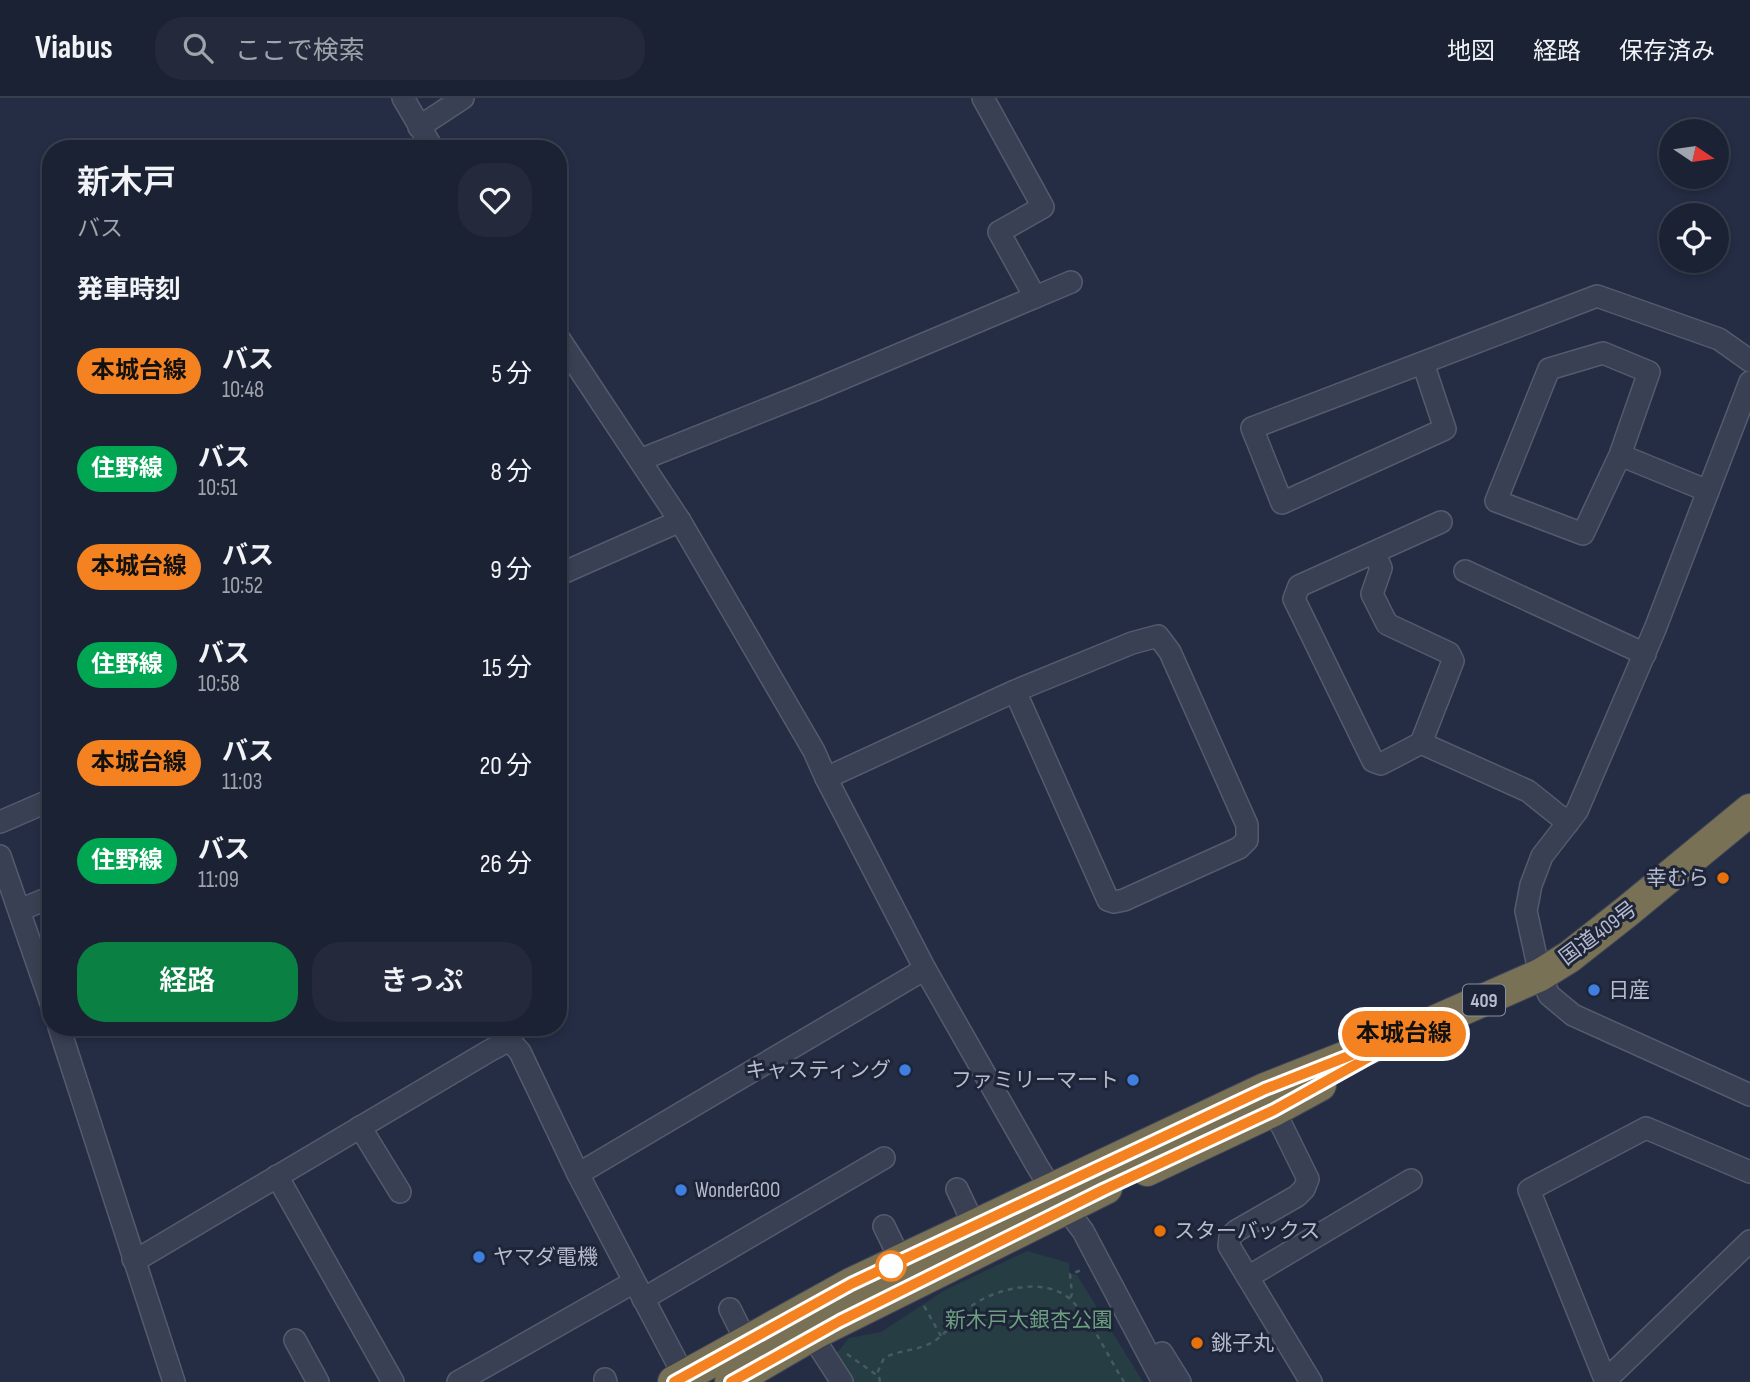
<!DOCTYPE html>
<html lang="ja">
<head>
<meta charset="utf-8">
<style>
	body { margin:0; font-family:"Sofia Sans Condensed","Noto Sans JP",sans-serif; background:#242a3b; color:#f1f3f6; height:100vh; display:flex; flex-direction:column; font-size:26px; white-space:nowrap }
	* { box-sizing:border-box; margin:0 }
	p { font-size:23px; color:#a0a4ac }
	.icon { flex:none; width:38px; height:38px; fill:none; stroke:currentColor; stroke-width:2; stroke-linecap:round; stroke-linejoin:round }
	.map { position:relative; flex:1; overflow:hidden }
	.details { position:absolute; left:42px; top:42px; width:525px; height:896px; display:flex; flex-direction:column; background:#1b2233; border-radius:28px; box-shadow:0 4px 10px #0003,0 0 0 2px #393f4e }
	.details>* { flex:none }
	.badge { padding:0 14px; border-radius:23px; font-size:24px; line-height:46px }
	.needle { width:46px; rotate:103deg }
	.fabs { position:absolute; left:1659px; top:21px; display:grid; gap:14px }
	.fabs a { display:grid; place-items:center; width:70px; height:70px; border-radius:50%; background:#1b2233; box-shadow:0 4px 10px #0003,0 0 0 2px #393f4e; font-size:35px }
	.map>.badge { position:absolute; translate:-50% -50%; box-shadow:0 0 0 4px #fff }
	h2 { padding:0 35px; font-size:26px; line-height:63px }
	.round { display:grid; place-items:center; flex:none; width:74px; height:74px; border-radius:28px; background:#242a3b }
	.headline { display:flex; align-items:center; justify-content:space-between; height:119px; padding:0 35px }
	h1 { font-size:33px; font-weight:600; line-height:52px }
	.cta { display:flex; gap:14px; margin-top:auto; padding:14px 35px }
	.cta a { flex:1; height:80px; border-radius:28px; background:#0b8043; color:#fff; font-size:28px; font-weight:600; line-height:80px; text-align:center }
	.cta a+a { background:#242a3b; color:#f1f3f6 }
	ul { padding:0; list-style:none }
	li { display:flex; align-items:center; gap:21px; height:98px; padding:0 35px }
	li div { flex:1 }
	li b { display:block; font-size:26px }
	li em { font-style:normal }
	li .badge { min-width:77px; font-weight:700; text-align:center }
	header { display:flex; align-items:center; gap:42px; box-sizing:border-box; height:98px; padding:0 35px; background:#1b2233; border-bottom:2px solid #393f4e }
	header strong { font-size:33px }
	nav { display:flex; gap:38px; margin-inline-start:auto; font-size:24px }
	.search { width:490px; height:63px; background:#242a3b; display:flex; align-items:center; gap:18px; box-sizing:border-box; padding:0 24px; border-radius:28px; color:#a0a4ac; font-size:26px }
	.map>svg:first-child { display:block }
	.green { fill:#273d44 }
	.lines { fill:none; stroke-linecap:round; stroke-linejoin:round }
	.minor-casing { stroke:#545b6d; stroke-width:24 }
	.highway-casing { stroke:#41485a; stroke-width:34 }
	.path { stroke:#455a61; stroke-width:2.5; stroke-dasharray:5 5; stroke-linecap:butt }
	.minor { stroke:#394053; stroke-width:21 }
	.highway { stroke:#797155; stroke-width:32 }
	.line-casing { stroke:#fff; stroke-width:16 }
	.line { stroke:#f58220; stroke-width:10 }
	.food-dot { fill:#e8710a; stroke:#1e2538; stroke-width:2.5 }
	.shop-dot { fill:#3f7fe0; stroke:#1e2538; stroke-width:2.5 }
	.stop-dot { fill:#fff; stroke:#f58220; stroke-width:3.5 }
	.labels { text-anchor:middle; stroke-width:6; stroke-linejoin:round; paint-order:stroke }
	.shield { fill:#1e2538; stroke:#888fa0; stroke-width:2 }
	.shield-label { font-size:19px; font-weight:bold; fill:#b6bccd }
	.poi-label { font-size:21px; fill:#b6bccd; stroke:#1e2538; text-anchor:start }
	.street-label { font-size:21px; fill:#b6bccd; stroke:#1e2538 }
	.park-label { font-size:21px; fill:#6c9f7f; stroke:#1e2538 }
</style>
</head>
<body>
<header>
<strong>Viabus</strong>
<div class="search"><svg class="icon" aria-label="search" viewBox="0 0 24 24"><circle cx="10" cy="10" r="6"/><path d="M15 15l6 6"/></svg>ここで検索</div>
<nav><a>地図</a><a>経路</a><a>保存済み</a></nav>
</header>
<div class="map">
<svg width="1750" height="1284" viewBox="0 0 1750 1284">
	<rect width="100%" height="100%" fill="#242d44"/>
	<path class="green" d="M1027,1153L1069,1165L1070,1175L1077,1177L1143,1284H854L836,1256L849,1240L881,1234L945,1192Z"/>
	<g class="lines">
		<g class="minor-casing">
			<g id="minor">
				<path d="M403,0L433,51"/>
				<path d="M983,0L1043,109L999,134L1035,199"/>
				<path d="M419,29L463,0"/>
				<path d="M558,239L680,423L814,653L826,680L925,871L1036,1066L1052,1092L1083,1133L1163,1284"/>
				<path d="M1423,265L1445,331L1282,405L1252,330L1597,198L1719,241L1750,263"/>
				<path d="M1750,284L1655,531L1577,713L1542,758L1531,787L1526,813L1540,877L1549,897L1573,917L1750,997"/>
				<path d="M1620,357L1583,436L1496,403L1549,271L1603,255L1649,274L1620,357L1708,393"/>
				<path d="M640,362L815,292L1071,184"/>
				<path d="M1374,454L1381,470L1372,496L1387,526L1449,555L1453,563L1421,645L1381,666L1373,663L1294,501L1299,488L1441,424"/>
				<path d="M1465,473L1645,556"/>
				<path d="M558,477L680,423"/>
				<path d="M1421,645L1528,693L1568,725"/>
				<path d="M826,680L1015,593L1132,545L1158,538L1170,554L1247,727V742L1239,750L1124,802L1114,804L1108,802L1015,593"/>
				<path d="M0,724L51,702"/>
				<path d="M0,758L51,905"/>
				<path d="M20,812L51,799"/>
				<path d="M59,929L174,1284"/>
				<path d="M1274,1012L1308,1081L1304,1091L1297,1098L1236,1133L1230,1139L1229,1148L1311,1284"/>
				<path d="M360,1029L400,1094"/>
				<path d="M578,1076L925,871"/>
				<path d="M277,1078L393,1284"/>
				<path d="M957,1091L975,1129"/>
				<path d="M884,1128L901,1163"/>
				<path d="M133,1161L143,1158L489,953L504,945L511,944L520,954L578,1076L684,1278"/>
				<path d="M1248,1179L1411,1082"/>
				<path d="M643,1201L884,1060"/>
				<path d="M730,1211L746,1243"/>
				<path d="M817,1234L820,1250L842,1284"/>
				<path d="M295,1242L318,1284"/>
				<path d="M1162,1255L1180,1284"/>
				<path d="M605,1281L606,1284"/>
				<path d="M1606,1282L1750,1143"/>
				<path d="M458,1284L634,1184"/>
				<path d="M1606,1284L1529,1092L1646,1030L1750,1074"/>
			</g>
		</g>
		<g class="highway-casing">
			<g id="highway">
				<path d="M1147,1072L1274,1012L1320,987"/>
				<path d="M674,1284L851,1186L1265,991L1427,927L1540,877L1569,859L1625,815L1750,712"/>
				<path d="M731,1284L817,1234L1106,1090"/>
			</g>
		</g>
		<g class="path">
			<path d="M1070,1200L1072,1196L1070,1176L1082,1172"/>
			<path d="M924,1208L941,1238"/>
			<path d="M847,1256L878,1278"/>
			<path d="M880,1284L878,1273L884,1260C899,1252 916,1253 931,1245C947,1237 956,1219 970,1209C995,1190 1046,1178 1071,1202C1092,1222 1108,1259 1124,1284"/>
		</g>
		<use href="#minor" class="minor"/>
		<use href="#highway" class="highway"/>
	</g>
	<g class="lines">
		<g class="line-casing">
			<path id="line" d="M674,1284L851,1186L1265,991L1427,927L1274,1012L1103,1092L840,1223L731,1284"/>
		</g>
		<use href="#line" class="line"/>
	</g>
	<g class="food-dot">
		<circle cx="1723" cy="780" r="7"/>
		<circle cx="1160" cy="1133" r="7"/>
		<circle cx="1197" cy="1245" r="7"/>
	</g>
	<g class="shop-dot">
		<circle cx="1594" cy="892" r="7"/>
		<circle cx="905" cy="972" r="7"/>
		<circle cx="1133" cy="982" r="7"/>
		<circle cx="681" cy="1092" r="7"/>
		<circle cx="479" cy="1159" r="7"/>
	</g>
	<circle class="stop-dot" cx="891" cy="1168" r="14"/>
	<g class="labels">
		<rect class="shield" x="1463" y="886.5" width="42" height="31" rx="5"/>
		<g class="shield-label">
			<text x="1484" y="909">409</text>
		</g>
		<g class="poi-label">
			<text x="1709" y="787" text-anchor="end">幸むら</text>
			<text x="1608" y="899">日産</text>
			<text x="891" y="979" text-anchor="end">キャスティング</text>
			<text x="1119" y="989" text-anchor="end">ファミリーマート</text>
			<text x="695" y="1099">WonderGOO</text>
			<text x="1174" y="1140">スターバックス</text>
			<text x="493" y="1166">ヤマダ電機</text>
			<text x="1211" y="1252">銚子丸</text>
		</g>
		<g class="street-label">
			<text transform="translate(1598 835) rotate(-37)" y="7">国道409号</text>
		</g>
		<g class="park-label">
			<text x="1029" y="1229">新木戸大銀杏公園</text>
		</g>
	</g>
</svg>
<div class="fabs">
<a><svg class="needle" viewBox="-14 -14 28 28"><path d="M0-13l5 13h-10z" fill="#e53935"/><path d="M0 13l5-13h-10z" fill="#a0a4ac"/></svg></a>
<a><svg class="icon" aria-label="locate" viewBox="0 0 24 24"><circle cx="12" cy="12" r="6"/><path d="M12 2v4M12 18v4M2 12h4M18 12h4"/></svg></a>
</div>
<b class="badge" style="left:1404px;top:936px;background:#f58220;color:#111">本城台線</b>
<section class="details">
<div class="headline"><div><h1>新木戸</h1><p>バス</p></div><a class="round"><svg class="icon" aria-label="heart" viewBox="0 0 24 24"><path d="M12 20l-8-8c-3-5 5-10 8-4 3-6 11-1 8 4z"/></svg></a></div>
<h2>発車時刻</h2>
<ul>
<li><span class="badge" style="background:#f58220;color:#111">本城台線</span><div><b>バス</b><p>10:48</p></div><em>5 分</em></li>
<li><span class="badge" style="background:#00a651;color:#fff">住野線</span><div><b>バス</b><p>10:51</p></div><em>8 分</em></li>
<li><span class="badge" style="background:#f58220;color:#111">本城台線</span><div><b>バス</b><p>10:52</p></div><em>9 分</em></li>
<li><span class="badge" style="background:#00a651;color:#fff">住野線</span><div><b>バス</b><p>10:58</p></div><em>15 分</em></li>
<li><span class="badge" style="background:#f58220;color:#111">本城台線</span><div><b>バス</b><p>11:03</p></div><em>20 分</em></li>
<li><span class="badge" style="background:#00a651;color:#fff">住野線</span><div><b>バス</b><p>11:09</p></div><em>26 分</em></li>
</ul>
<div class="cta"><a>経路</a><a>きっぷ</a></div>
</section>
</div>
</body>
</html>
